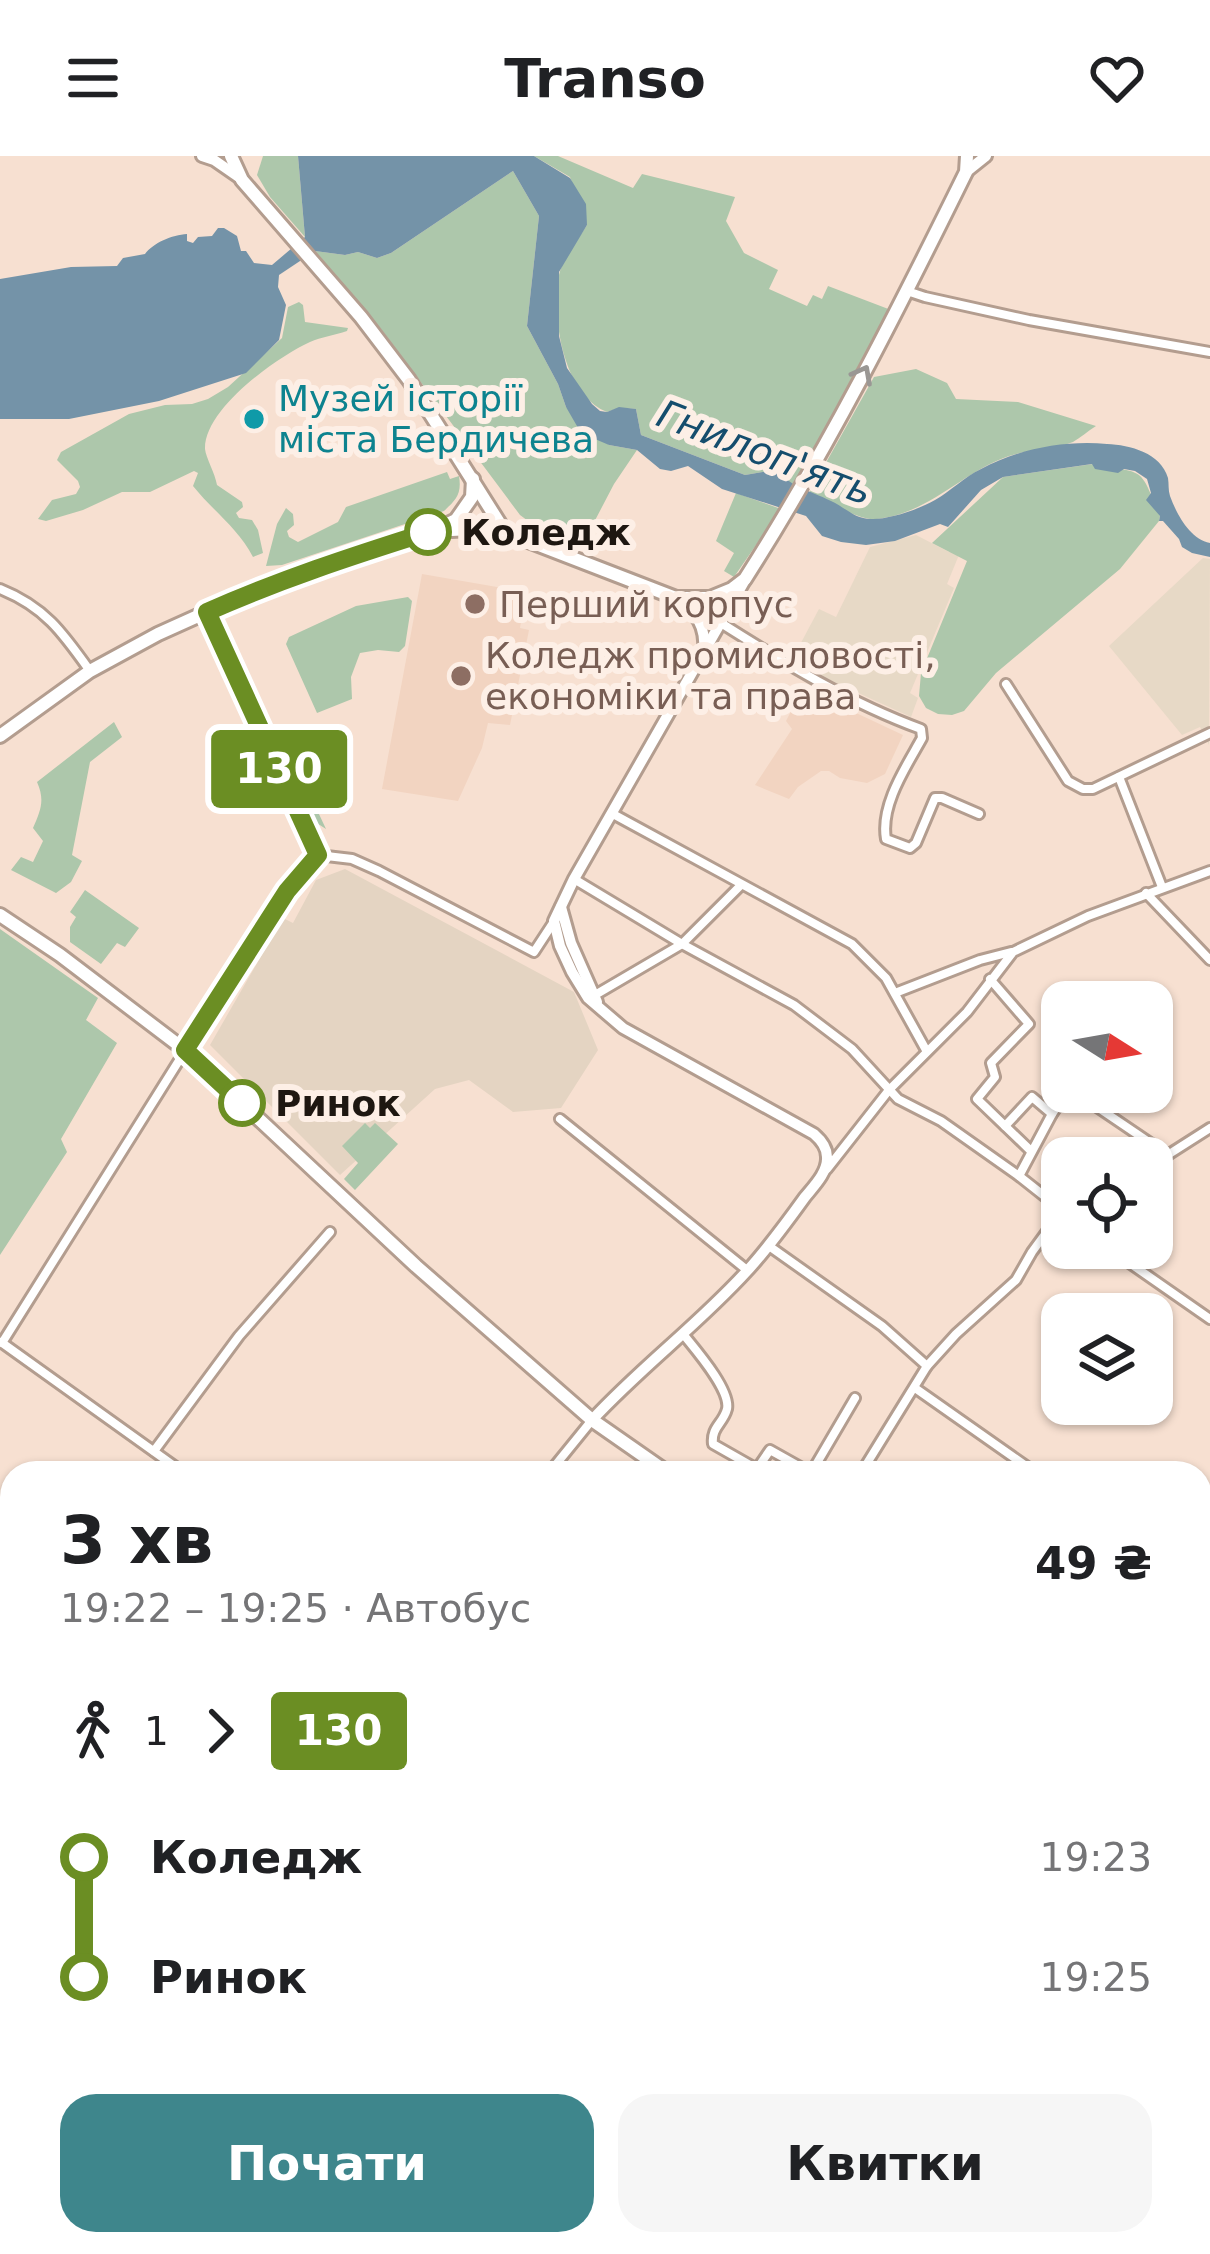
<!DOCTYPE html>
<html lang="uk">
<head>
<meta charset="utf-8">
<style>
	body { margin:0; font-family:"DejaVu Sans",sans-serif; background:#f6f6f6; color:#202124; height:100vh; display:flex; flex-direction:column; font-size:45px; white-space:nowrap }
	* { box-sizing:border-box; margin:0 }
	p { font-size:39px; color:#757577 }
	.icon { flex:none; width:66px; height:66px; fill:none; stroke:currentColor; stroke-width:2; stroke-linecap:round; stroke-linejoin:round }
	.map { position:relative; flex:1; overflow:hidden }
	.panel { position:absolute; left:0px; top:1305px; width:1212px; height:795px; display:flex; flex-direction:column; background:#fff; border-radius:36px 36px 0 0; box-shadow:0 3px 9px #0004 }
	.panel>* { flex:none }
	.badge { padding:0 24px; border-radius:9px; font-size:42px; line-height:78px }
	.needle { width:78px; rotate:101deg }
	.buttons { position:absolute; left:1041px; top:825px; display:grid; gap:24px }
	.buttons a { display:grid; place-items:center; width:132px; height:132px; border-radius:24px; background:#fff; box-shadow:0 3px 9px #0004; font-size:60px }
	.map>.badge { position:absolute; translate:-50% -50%; box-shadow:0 0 0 6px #fff }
	.legs { display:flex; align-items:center; gap:18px; height:132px; padding:0 60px; font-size:39px }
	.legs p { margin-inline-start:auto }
	.headline { display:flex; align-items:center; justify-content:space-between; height:204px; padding:0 60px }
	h1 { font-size:66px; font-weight:800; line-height:90px }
	.button { display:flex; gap:24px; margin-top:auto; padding:24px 60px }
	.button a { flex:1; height:138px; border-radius:36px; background:#3e868c; color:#fff; font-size:48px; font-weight:800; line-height:138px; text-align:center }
	.button a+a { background:#f6f6f6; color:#202124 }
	ul { padding:0 60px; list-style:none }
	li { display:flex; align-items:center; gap:42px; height:120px; font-size:45px }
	li i { display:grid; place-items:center; width:18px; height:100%; margin:0 15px; background:currentColor }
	li i::after { content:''; width:30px; height:30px; margin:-15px; border:9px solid; border-radius:50%; background:#fff }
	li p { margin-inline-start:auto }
	li:first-child i { background:linear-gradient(#0000 50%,currentColor 0) }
	li:last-child i { background:linear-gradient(currentColor 50%,#0000 0) }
	header { display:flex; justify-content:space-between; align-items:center; height:156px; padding:0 60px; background:#fff; font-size:54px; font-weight:800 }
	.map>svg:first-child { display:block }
	.commercial { fill:#e4d4c2 }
	.industrial { fill:#e7d9c6 }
	.built { fill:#f2d4c1 }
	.green { fill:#adc7ab }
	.water { fill:#7493a8 }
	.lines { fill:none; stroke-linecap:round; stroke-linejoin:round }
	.minor-casing { stroke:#b39d8f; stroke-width:14 }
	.tertiary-casing { stroke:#b39d8f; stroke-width:16 }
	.secondary-casing { stroke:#b39d8f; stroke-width:16 }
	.primary-casing { stroke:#b39d8f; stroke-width:18 }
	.minor { stroke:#fff; stroke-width:8 }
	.tertiary { stroke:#fff; stroke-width:10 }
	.secondary { stroke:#fff; stroke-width:10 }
	.primary { stroke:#fff; stroke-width:12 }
	.oneway { stroke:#9a9794 }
	.line-1-casing { stroke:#fff; stroke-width:27 }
	.line-1 { stroke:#6b8e23; stroke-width:18 }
	.culture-dot { fill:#0f9aa8; stroke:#fdefe6; stroke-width:4.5 }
	.stop-1-dot { fill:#fff; stroke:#6b8e23; stroke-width:6 }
	.education-dot { fill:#8d6e63; stroke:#fdefe6; stroke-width:4.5 }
	.labels { text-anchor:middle; stroke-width:12; stroke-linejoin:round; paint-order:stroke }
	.culture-label { font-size:36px; fill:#0d838f; stroke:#fdefe6; text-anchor:start }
	.stop-label { font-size:36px; font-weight:bold; fill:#1e1711; stroke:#fdefe6; text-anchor:start }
	.education-label { font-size:36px; fill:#785e54; stroke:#fdefe6; text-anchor:start }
	.water-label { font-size:39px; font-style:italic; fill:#154d6d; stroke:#fdefe6 }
</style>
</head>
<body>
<header><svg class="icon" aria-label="menu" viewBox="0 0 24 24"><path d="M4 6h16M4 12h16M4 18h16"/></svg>Transo<svg class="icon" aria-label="heart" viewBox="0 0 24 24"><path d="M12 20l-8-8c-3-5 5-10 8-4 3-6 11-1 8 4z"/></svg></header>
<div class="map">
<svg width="1210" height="2098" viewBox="0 0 1210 2098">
	<rect width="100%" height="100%" fill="#f7e0d1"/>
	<path class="commercial" d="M345,713L574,836L598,894L561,952L513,956L469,924L435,933L340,1019L210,889L283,762L293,767L316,724Z"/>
	<g class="industrial">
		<path d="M916,379L949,396L952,390L961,394L947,428L954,432L910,537L918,542L911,561L810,515L795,498L819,453L836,461L870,391Z"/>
		<path d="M1203,402L1210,403L1209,589L1200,571L1182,579L1109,490Z"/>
	</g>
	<g class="built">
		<path d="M422,418L526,436L520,472L529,474L510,569L488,567L482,592L458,645L382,633Z"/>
		<path d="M803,532L903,579L885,618L867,627L840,622L829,615H821L798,631L789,643L755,629L792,573L786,565Z"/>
		<path d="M0,1408L12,1415V1557L0,1578Z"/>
	</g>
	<g class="green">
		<path d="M263,0H298L305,81L270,41L257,19Z"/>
		<path d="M534,0H558L633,32L642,18L735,41L726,65L744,97L778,114L769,133L807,150L813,139L822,143L828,130L891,154L793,330L775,314L745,319L641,279L636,253L619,252L607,256C563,239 551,161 559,119C562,103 578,84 587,69L570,21Z"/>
		<path d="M513,15L539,60L527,170L558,228L566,251L609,289L637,294L614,328L579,395L547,379L520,359L381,173L315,95L345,99L358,96L377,102L391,97Z"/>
		<path d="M299,146L303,149L305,166L348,172L347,175C335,179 321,181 310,186C277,201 204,253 205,293C206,302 215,317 217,329L242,346L243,351L236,357L239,362L252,364L258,374L263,397L253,401C238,372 213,355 193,330L198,317L194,315L150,336H122L83,354L46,365L38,363L52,344L76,338L80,331L78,325L57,304L61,296L129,258L165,249L192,248L208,243L228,231L282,182L288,151Z"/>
		<path d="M916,213L947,227L956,243L1018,246L1096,270C1088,275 1080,282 1073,286C1053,294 1029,293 1009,300C962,316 930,357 877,363C857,365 829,344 809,337L874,221Z"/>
		<path d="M1093,308C1147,318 1139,310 1160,360L1159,365L1120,413L996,517L964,555L952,559L938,558L926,552L919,540L921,517L967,405L932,387L1003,321Z"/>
		<path d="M447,316L450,323L459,320C462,338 456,344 444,355L282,409L266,410L277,368L286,352L293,358L294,369L287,375L289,381L298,386L338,366L346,351Z"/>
		<path d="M736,337L781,353L734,421L724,415L734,397L716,385Z"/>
		<path d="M408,441L412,445L405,490L399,496L378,494L360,497L351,521L352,543L317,557L286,488L289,481L356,450Z"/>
		<path d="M114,566L122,581L90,606L72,699L82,705L71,726L56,737L11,714L21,701L33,706L43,685L33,672C41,654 45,644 37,626Z"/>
		<path d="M332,584L348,622L340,626L333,612L303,624L326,673L312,664L282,594L294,588L299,599Z"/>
		<path d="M85,734L139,772L125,791L117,787L101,808L70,786V771L76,761L70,756Z"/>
		<path d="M0,773L98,842L86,864L117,887L61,983L67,996L0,1099Z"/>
		<path d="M365,967L370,972L375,967L398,988L355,1034L344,1023L358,1007L342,990Z"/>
	</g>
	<path class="water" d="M298,0H534L570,22L586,48L587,69L559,116V180L567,212L592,248L600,255L607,256L619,251L636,253L641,279L745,319L775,314C797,334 807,333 831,345C846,352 856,364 873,363C890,363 920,353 935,344C951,335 964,321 981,313C1018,293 1065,284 1107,288C1130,289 1161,297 1168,322C1169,328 1168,334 1170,340C1177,359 1190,383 1210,387V401L1192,397L1182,391L1179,383L1163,365H1159L1160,360L1146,344L1151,337L1147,323L1135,315L1124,313L1118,317L1095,313L1092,308L1003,321L981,334L948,371L940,368L895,385L866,389L841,386L822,380L806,360L722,333L688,310L671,315L660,313L637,294L609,289L581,277L566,251L558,228L527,170L539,60L513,15L391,97L377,102L358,96L345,99L315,95L279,119L278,131L286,149L279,184L246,217L159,245L69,263H0V123L71,111L117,110L123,102L145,98C153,87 172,79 187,78V85L193,87L198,81L212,80L218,72H224L237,80L241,95H246L254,107L272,109L305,81Z"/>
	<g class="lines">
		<g class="minor-casing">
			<g id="minor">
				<path d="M907,135L925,141L1029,164L1210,196"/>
				<path d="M0,433C45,451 63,477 90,515"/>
				<path d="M207,456L318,699"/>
				<path d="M721,467C784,507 850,547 921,573L922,582C906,611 880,649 886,683L910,692L916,687L935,642H942L979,658"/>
				<path d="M1006,528L1068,625L1083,633H1093L1210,577"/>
				<path d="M1119,621L1162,731"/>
				<path d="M613,658L852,788L886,822L926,894"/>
				<path d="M318,699L352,703L379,715L534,796L553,767"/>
				<path d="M574,723L682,788L794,849L852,893L898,943L941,965L1019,1020L1062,1054"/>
				<path d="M1146,737L1210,804"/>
				<path d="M990,823L1029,868L991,907L995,921L977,943L1031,995"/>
				<path d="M895,837L980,804L1011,796"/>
				<path d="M595,839L682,788L741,729"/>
				<path d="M1075,936L1168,999"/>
				<path d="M560,963L747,1114"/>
				<path d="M1005,970L1032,941L1052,958"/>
				<path d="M1152,1009L1210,972"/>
				<path d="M827,1013L889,934L967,856L1013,796L1088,760L1210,715"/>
				<path d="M1019,1020L1052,958L1067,936"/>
				<path d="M769,1090L882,1170L927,1210"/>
				<path d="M1108,1092L1210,1163"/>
				<path d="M683,1178C695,1193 731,1234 727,1253C723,1268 711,1271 713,1288L757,1313L770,1294L811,1317L855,1242"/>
				<path d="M1,1186L184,1317"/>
				<path d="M2,1187L252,788L287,735L318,699"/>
				<path d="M915,1232L1036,1317"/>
				<path d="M154,1295L239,1180L330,1076"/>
				<path d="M549,1317L592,1264"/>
				<path d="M861,1317L927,1210L956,1178L1016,1124L1032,1096L1051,1070L1062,1065"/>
				<path d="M1200,1353L1210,1338"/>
				<path d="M1200,1819L1210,1824"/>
				<path d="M1200,1845L1210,1836"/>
				<path d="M0,1940L12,1947"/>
				<path d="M1200,1953L1210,1958"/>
				<path d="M0,2033L12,2014"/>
				<path d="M1200,2055L1210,2047"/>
				<path d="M102,2088L115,2098"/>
				<path d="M724,2088L741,2098"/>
				<path d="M979,2094L987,2088"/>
				<path d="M205,2098L212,2088"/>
				<path d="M430,2098L435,2088"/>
				<path d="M1156,2098L1166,2088"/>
			</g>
		</g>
		<g class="tertiary-casing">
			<path id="tertiary" d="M202,0L214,4L240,22"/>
		</g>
		<g class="secondary-casing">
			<g id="secondary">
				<path d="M966,16L986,0"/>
				<path d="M676,442C697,457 706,470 704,495"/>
				<path d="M561,751L571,787L597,846"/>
				<path d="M592,1264C641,1211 699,1168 747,1115C768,1092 787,1066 805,1041C814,1030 828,1016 827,1001C827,991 821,984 814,978L623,872L588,842L572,816L560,790L554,765L574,723L745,424"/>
				<path d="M765,2098L771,2088"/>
			</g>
		</g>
		<g class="primary-casing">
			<g id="primary">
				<path d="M231,0L242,24L361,161L409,224L505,376"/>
				<path d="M433,375L470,373L505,376L676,442H710L732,433L745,423C828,293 898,154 966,16L967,0"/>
				<path d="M0,580L90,515L158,478L267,429L337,404L433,375L456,364L472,341L473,323"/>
				<path d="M0,759L60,799L185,894L416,1110L592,1264L668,1317"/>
				<path d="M1200,1596L1210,1601"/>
			</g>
		</g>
		<use href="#minor" class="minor"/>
		<use href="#tertiary" class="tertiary"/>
		<use href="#secondary" class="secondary"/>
		<use href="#primary" class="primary"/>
	</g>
	<defs><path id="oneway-chevron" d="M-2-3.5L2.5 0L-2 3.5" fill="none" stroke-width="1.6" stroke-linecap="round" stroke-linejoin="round" transform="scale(3)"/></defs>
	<use class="oneway" href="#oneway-chevron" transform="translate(863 218) rotate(-62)"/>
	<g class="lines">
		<g class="line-1-casing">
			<path id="line-1" d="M242,947L185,894L287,735L318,699L207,456C279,424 352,400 428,376"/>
		</g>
		<use href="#line-1" class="line-1"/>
	</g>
	<circle class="culture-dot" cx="254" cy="263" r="12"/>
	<g class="stop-1-dot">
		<circle cx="428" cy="376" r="21"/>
		<circle cx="242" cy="947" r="21"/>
	</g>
	<g class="education-dot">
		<circle cx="475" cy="448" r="12"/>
		<circle cx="461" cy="520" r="12"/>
	</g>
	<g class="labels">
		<g class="culture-label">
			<text x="278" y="255">Музей історії<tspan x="278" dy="41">міста Бердичева</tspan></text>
		</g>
		<g class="stop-label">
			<text x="461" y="389">Коледж</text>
			<text x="275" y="960">Ринок</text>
		</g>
		<g class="education-label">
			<text x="499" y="461">Перший корпус</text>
			<text x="485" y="512">Коледж промисловості,<tspan x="485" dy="41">економіки та права</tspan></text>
		</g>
		<g class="water-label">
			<text transform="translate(765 296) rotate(21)" y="14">Гнилоп'ять</text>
		</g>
	</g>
</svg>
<div class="buttons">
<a><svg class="needle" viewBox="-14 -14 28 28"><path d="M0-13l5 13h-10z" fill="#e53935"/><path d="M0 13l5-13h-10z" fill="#757577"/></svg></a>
<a><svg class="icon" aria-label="locate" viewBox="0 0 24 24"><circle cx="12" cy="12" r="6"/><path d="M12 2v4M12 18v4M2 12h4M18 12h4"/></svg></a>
<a><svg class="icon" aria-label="layers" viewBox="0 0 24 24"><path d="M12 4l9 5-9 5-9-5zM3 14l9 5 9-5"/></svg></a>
</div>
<b class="badge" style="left:279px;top:613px;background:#6b8e23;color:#fff">130</b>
<section class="panel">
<div class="headline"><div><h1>3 хв</h1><p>19:22 – 19:25 · Автобус</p></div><b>49 ₴</b></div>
<div class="legs"><svg class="icon" aria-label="walk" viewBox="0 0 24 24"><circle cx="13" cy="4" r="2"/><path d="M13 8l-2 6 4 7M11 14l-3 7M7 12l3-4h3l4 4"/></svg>1<svg class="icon" aria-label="forward" viewBox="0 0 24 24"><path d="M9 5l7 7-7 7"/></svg><b class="badge" style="background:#6b8e23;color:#fff">130</b></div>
<ul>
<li><i style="color:#6b8e23"></i><b>Коледж</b><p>19:23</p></li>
<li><i style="color:#6b8e23"></i><b>Ринок</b><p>19:25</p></li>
</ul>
<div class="button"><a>Почати</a><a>Квитки</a></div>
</section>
</div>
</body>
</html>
